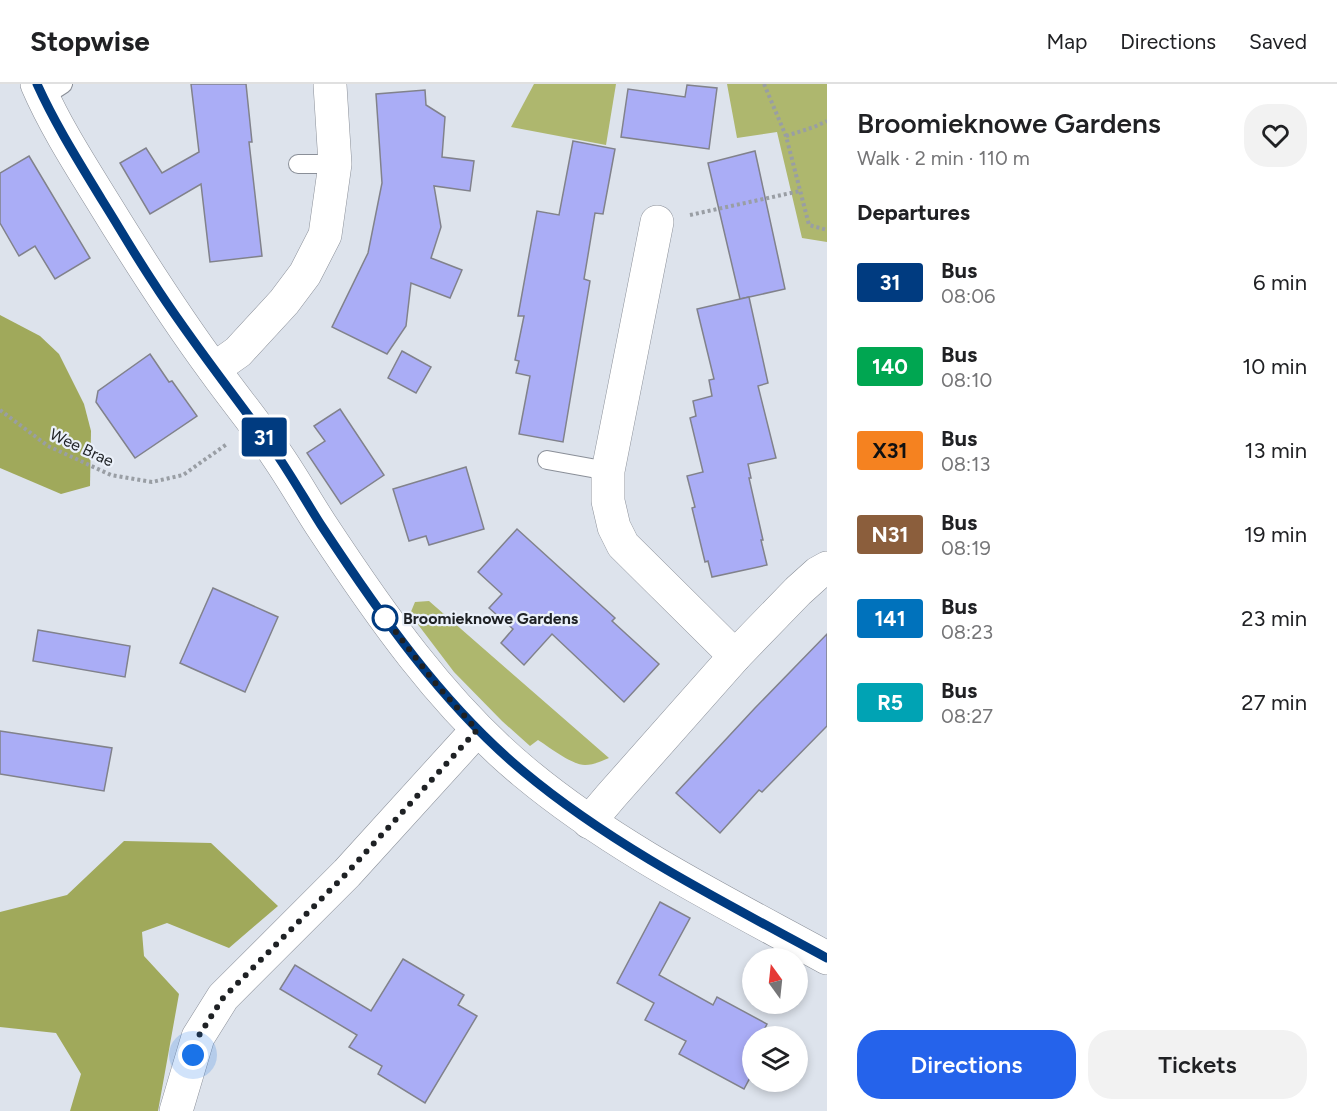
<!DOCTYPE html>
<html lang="en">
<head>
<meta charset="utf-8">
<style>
	body { margin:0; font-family:Figtree,sans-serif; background:#f2f2f2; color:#202124; height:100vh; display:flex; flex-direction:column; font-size:22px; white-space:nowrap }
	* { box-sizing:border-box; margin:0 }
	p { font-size:20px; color:#757577 }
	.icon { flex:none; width:33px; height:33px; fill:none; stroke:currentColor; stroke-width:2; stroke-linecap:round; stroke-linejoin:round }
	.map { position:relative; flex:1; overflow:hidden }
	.details { display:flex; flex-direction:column; background:#fff; width:510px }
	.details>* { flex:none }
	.badge { padding:0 12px; border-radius:4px; font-size:21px; line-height:39px }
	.needle { width:39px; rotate:345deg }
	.buttons { position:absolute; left:742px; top:864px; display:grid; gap:12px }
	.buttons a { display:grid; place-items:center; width:66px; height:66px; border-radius:50%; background:#fff; box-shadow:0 3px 9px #0003; font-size:30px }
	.you { position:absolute; width:30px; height:30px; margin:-15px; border:4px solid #fff; border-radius:50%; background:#1a73e8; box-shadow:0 0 0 9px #1a73e833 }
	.map>.badge { position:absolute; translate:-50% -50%; box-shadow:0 0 0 3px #fff }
	h2 { padding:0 30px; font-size:22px; line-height:54px }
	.round { display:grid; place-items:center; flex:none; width:63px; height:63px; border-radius:24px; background:#f2f2f2 }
	.overview { display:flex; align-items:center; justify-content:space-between; height:102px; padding:0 30px }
	h1 { font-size:28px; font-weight:600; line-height:45px }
	.button { display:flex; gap:12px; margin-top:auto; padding:12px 30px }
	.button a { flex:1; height:69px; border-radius:24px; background:#2563eb; color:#fff; font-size:24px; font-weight:600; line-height:69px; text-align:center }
	.button a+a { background:#f2f2f2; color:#202124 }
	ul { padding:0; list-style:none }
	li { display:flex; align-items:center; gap:18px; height:84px; padding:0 30px }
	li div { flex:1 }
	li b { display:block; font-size:22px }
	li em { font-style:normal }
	li .badge { min-width:66px; font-weight:700; text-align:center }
	header { display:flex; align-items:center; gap:36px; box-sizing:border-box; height:84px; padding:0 30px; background:#fff; border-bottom:2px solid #e0e0e0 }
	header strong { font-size:28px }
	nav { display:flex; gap:33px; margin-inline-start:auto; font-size:21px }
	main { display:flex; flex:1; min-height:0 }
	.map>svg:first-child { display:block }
	.green { fill:#aeb76e }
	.forest { fill:#a0a95b }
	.building { fill:#aaadf6; stroke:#81828b; stroke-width:1.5 }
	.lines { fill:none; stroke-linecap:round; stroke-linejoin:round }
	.lane-casing { stroke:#8a8f98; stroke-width:20 }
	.street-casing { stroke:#8a8f98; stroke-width:34 }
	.secondary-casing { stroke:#8a8f98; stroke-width:34 }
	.path { stroke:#999ea4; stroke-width:4; stroke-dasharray:3 3; stroke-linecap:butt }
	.lane { stroke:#fff; stroke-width:18 }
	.street { stroke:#fff; stroke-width:33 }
	.secondary { stroke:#fff; stroke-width:33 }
	.line-casing { stroke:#fff; stroke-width:14 }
	.line { stroke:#003b80; stroke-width:9 }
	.walk { stroke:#1e2124; stroke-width:6; stroke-dasharray:0 10.8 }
	.stop-dot { fill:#fff; stroke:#003b80; stroke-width:3 }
	.labels { text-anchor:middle; stroke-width:4.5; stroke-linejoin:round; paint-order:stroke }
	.street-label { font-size:16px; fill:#1e2124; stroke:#eaf0f9 }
	.stop-label { font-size:16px; font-weight:bold; fill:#1e2124; stroke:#eaf0f9; text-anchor:start }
</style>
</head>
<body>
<header>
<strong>Stopwise</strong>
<nav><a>Map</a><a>Directions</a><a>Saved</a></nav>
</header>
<main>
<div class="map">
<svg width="827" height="1027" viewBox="0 0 827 1027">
	<rect width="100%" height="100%" fill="#dde3ec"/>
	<g class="green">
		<path d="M534,0H616L606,61L511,43Z"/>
		<path d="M727,0H827V158L802,154L777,48L737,54Z"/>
		<path d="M429,517L609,674C602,677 593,681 585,681C572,681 549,663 538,656L530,662L502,637L454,588L410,530L415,518Z"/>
	</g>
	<g class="forest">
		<path d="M0,231L40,252L59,270L84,320L91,347L90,402L61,410L0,384Z"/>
		<path d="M124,757L211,759L278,822L229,864L167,839L142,848L144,872L179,910L158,1027H70L81,990L56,949L0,943V828L67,811Z"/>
	</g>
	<g class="building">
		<path d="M191,0H246L252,58H249L262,172L210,178L201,100L150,130L120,79L146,64L162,89L199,68Z"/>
		<path d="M687,1L717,4L709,65L621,53L628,5L685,13Z"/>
		<path d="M425,6L426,21L445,33L442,73L474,77L470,107L434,102L441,143L431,174L462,186L450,214L411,199L406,242L387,270L332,243L368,169L382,99L376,10Z"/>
		<path d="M573,57L615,65L603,130L595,129L584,195L590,197L563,358L519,350L530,292L516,289L519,277L515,276L524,232H518L537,127L559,131Z"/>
		<path d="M755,67L785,205L740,215L708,79Z"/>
		<path d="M29,72L90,174L55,195L35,162L19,172L0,139V89Z"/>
		<path d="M749,213L768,299L758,302L776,374L748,380L751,394H749L763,456H761L767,481L712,493L708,477L705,478L692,424L695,423L687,392L703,388L690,334L696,332L693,317L712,312L709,296L714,295L697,225Z"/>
		<path d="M402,267L431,283L416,309L388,294Z"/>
		<path d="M150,270L169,298L172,297L197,332L135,374L96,318L98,307Z"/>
		<path d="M340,325L384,391L341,420L307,369L325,357L314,342Z"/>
		<path d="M466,383L484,445L429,461L426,452L409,457L393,405Z"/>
		<path d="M517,445L615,534L612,537L659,580L624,618L552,550L524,581L501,559L513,545L489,524L502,510L478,488Z"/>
		<path d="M213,504L278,533L245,608L180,579Z"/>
		<path d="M38,546L130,562L125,593L33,577Z"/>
		<path d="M827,550V642L762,708L759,706L720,749L676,709L755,624Z"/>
		<path d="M0,647L112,664L104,707L0,690Z"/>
		<path d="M660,818L690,834L659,891L713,921L717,913L767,940L761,952H753V988L744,1005L679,970L686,957L645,936L654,919L617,899Z"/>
		<path d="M403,875L464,911L458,921L477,932L425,1019L378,990L382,982L349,963L357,951L280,905L295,881L371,927Z"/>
	</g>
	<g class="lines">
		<g class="lane-casing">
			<g id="lane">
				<path d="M43,13L63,0"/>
				<path d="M298,80H335"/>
				<path d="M547,376L608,387"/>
			</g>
		</g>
		<g class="street-casing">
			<g id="street">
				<path d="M657,138L608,387V417L614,443L623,461L735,572"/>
				<path d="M214,285L238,268L284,218L305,190L325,151L335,80L330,1"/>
				<path d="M589,738L611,712L735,572L798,507L818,489L827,484"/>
				<path d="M176,1027L198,953L223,913L347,789L477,646"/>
			</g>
		</g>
		<g class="secondary-casing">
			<path id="secondary" d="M37,0C55,42 81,82 105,121C140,178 176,234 215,287C235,315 257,341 276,370C292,393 306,418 321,441C379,529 442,620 524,688C615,764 723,817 827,874"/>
		</g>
		<g class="path">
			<path d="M764,0L786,52L809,141L827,146"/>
			<path d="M786,52L814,43L827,37"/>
			<path d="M690,131L800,107"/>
			<path d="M0,326L48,362L111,391L152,398L183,391L227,360"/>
		</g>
		<use href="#lane" class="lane"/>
		<use href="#street" class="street"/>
		<use href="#secondary" class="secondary"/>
	</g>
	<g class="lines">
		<g class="line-casing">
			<path id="line" d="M37,0C55,40 79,78 102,116C119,143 135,171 153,198C190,256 233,309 273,365C290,389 305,416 321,441C379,529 442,620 524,688C614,763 724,818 827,874"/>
		</g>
		<use href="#line" class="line"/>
		<path class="walk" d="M193,971L198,953L223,914L347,789L477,646L436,600L385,534"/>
	</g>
	<circle class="stop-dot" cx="385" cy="534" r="12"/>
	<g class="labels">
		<g class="street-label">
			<text transform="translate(82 363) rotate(25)" y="6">Wee Brae</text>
		</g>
		<g class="stop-label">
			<text x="403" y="540">Broomieknowe Gardens</text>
		</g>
	</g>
</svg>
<div class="buttons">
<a><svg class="needle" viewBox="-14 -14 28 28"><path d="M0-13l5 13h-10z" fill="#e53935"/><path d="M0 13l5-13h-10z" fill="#757577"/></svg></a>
<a><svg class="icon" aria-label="layers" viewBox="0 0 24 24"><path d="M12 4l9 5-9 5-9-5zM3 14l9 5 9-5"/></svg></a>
</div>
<div class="you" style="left:193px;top:971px"></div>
<b class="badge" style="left:264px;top:353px;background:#003b80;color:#fff">31</b>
</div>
<section class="details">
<div class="overview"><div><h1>Broomieknowe Gardens</h1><p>Walk · 2 min · 110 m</p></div><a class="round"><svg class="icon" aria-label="heart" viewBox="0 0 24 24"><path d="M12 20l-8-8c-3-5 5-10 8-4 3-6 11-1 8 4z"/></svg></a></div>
<h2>Departures</h2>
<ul>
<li><span class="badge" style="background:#003b80;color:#fff">31</span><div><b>Bus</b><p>08:06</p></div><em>6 min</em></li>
<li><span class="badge" style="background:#00a651;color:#fff">140</span><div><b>Bus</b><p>08:10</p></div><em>10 min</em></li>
<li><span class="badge" style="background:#f58220;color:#111">X31</span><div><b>Bus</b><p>08:13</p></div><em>13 min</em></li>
<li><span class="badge" style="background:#8b5e3c;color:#fff">N31</span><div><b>Bus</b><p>08:19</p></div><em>19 min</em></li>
<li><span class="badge" style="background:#0072bc;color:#fff">141</span><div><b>Bus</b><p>08:23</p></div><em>23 min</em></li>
<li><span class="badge" style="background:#00a3b4;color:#fff">R5</span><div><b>Bus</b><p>08:27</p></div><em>27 min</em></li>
</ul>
<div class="button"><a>Directions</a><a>Tickets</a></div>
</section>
</main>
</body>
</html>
